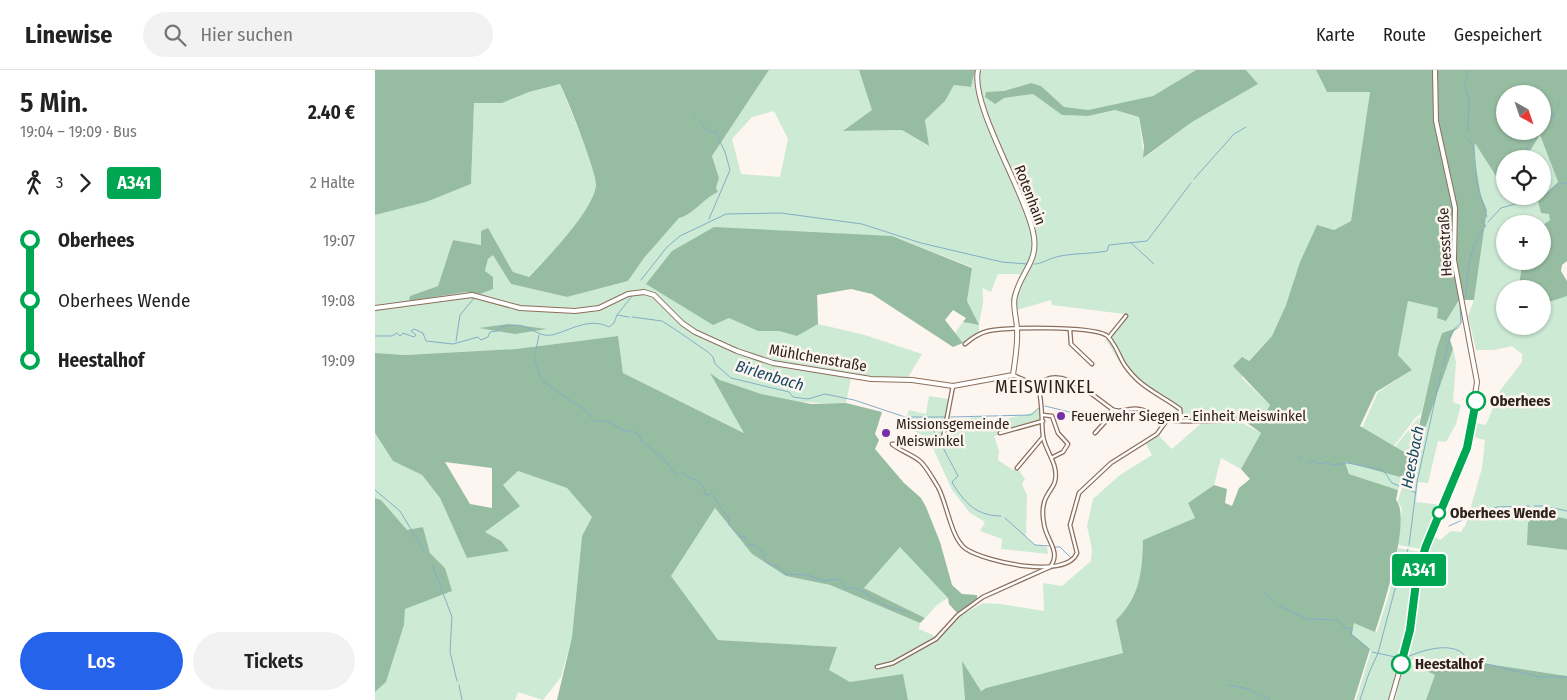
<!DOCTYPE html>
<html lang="de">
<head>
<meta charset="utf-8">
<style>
	body { margin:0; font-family:"Fira Sans Condensed",sans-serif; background:#f2f2f2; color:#222; height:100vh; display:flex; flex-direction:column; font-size:19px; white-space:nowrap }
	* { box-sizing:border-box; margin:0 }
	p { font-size:16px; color:#767676 }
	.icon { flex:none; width:28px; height:28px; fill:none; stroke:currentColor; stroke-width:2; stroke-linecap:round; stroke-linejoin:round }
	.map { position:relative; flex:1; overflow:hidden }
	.drawer { display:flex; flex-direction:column; background:#fff; width:375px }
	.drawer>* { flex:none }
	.badge { padding:0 10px; border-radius:4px; font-size:18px; line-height:32px }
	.needle { width:32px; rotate:140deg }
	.controls { position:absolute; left:1121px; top:15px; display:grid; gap:10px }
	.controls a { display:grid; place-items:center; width:55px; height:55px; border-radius:50%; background:#fff; box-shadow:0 1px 4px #0004; font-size:25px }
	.map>.badge { position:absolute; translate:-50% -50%; box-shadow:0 0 0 2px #fff }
	.legs { display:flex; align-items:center; gap:8px; height:55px; padding:0 20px; font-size:16px }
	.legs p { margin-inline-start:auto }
	.headline { display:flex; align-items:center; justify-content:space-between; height:85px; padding:0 20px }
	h1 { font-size:28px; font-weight:600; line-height:38px }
	.primary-button { display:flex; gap:10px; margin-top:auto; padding:10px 20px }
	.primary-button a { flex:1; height:58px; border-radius:30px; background:#2563eb; color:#fff; font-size:20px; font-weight:600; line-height:58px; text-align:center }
	.primary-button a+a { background:#f2f2f2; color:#222 }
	ul { padding:0 20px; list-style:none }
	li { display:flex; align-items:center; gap:18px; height:60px; font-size:19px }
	li i { display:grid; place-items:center; width:8px; height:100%; margin:0 6px; background:currentColor }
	li i::after { content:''; width:12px; height:12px; margin:-6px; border:4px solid; border-radius:50%; background:#fff }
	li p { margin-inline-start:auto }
	li:first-child i { background:linear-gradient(#0000 50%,currentColor 0) }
	li:last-child i { background:linear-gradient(currentColor 50%,#0000 0) }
	header { display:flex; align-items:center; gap:30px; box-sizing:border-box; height:70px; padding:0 25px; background:#fff; border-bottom:1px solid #e0e0e0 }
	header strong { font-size:24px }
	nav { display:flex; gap:28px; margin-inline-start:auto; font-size:18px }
	.search { width:350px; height:45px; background:#f2f2f2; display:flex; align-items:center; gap:12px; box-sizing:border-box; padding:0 18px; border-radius:28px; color:#767676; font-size:19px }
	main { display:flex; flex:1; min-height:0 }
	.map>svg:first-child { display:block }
	.green { fill:#cdead5; fill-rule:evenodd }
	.forest { fill:#96bda1; fill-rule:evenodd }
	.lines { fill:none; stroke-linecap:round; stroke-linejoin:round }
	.stream { stroke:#85adc7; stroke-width:1 }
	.street-casing { stroke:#8d6e5b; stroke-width:5 }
	.secondary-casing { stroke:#8d6e5b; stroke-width:6 }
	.street { stroke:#fff; stroke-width:2.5 }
	.secondary { stroke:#fff; stroke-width:4 }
	.line-1-casing { stroke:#fff; stroke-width:11 }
	.line-1 { stroke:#00a651; stroke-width:8 }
	.stop-1-dot { fill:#fff; stroke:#00a651; stroke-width:2.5 }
	.poi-dot { fill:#7430a4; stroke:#fcf5f0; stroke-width:2 }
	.labels { text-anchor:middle; stroke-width:5; stroke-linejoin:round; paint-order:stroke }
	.street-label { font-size:15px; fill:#2e211a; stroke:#fcf5f0 }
	.stop-label { font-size:15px; font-weight:bold; fill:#2e211a; stroke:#fcf5f0; text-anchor:start }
	.poi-label { font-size:15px; fill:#2e211a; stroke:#fcf5f0; text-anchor:start }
	.water-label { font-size:16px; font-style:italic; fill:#154863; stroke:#fcf5f0 }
	.quarter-label { font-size:18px; letter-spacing:1px; fill:#2e211a; stroke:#fcf5f0 }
</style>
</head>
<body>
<header>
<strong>Linewise</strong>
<div class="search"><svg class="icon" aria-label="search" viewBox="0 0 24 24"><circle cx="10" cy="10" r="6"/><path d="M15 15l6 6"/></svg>Hier suchen</div>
<nav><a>Karte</a><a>Route</a><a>Gespeichert</a></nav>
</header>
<main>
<section class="drawer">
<div class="headline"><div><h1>5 Min.</h1><p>19:04 – 19:09 · Bus</p></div><b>2.40 €</b></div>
<div class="legs"><svg class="icon" aria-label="walk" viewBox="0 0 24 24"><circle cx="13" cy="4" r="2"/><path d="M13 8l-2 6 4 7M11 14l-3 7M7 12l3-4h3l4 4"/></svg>3<svg class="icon" aria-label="forward" viewBox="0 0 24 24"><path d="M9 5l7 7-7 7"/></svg><b class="badge" style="background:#00a651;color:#fff">A341</b><p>2 Halte</p></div>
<ul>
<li><i style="color:#00a651"></i><b>Oberhees</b><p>19:07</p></li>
<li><i style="color:#00a651"></i><span>Oberhees Wende</span><p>19:08</p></li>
<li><i style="color:#00a651"></i><b>Heestalhof</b><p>19:09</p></li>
</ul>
<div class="primary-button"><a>Los</a><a>Tickets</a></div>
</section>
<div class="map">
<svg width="1192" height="630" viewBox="0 0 1192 630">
	<rect width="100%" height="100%" fill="#fcf5f0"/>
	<g class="green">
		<path d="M394,0H484L498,40L469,61L527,60L553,76L550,50L570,31L579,15L596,17L600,0H821L778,26L713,40L689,38L666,16L656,13L629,21V28L658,24L687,45L713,46L740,40L764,47L769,88L817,52L882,14L871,0H941L952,22H995L976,151L959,160L911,235L897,266L873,291L867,308L895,335L887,351L870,341L867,353L886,363L866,399L846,388L839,415L813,433L820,448L768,470C767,502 765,527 741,550L748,583L611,618L605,621L588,593L590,630H533L528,605L475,612L453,600L462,577L343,570L295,506L340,438L377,484L411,506L455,515L545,553L544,559L560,566L577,550L608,533L626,534L669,541L668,513L687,516L716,491L717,479L712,456L718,429L745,405L777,385L771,374L783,365L797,379L829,351L803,348V342L745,293L731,270L749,244L677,235L676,230L642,240L635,230L645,204H623L616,222L607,218C611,237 603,245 604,263L588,273L580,263L588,252L603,255L592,231L597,197L517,166L354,248L383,261H404L422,266L443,254L490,265L547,284L531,311L505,312L476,308L471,333C427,334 374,330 336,304L370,363L248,303L243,266L141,279L30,285L0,283V145L51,132L96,114L99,33H127L154,22L185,14C192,32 222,101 221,115C219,141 171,189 153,207L138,202L113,159L106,175L78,170L63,216L36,226L34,231L91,222L105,224L113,189L118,184L136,214L192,227L253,211L269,188L304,148C318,145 329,128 343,122L341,118L344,108L337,86ZM399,41L413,69L405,107L366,104L357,69L377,47Z"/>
		<path d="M1165,65L1183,112L1175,150L1168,155L1130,154V191H1148L1143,219H1130V256H1168V234L1192,226V449L1162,442L1153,475L1192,480V606L1080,589L1032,590C1038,552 1040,500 1058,466L1065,470L1076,461L1086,462L1091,454L1107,398L1110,370L1098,367L1101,353L1111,355L1124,322L1147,292V284L1137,276L1119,280H1101L1093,246L1099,230L1112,140L1106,126L1099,86L1100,72L1121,105L1130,104V126H1168V89H1150Z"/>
		<path d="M1084,229L1088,250L1085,257L1067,263L1046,344L1041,347L1019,376L987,358L1003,322L1037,300L1023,285L1033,231L1063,238L1072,247Z"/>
		<path d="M1078,279L1081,292L1078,332L1086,335L1081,354L1071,372L1063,371L1053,413L1043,412L1041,432L1066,435L1046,479L1023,475L1027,439L1023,431L1040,373L1046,370Z"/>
		<path d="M554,326L574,329L576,351L612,345L614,353L656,343L665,337L666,355L619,366L624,381L623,390L638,400L643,399L650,409L647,414L652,425L651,467L661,475L672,477L673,484L626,479L627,469L605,461L610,452L595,443L577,420L554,369L528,355L534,340L551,344Z"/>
		<path d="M1043,348H1045L1035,385L1020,377Z"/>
		<path d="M0,363L18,391L47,405L65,428L93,488L126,471L110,463L127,415L143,401L192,418L217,447L207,466L197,567L186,607L168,630L143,622L140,630H0V622L11,612L29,555L30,539L70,498L55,483L48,457L32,461L6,430L0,428Z"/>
		<path d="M970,392L1028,407L1023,420L974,404Z"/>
		<path d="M525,476L573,528L563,534L550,548L489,518Z"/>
		<path d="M1023,478L1047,482L1041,506L1030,579L1014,630H981L996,581L977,564L979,552L1002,562L1014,524Z"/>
		<path d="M1039,595L1061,605L1051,630H1020L1028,596Z"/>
	</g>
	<g class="forest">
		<path d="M0,0H394L337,86L344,108L341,118L343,122C329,128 318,145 304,148L269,188L253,211L192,227L136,214L118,185L113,189L110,201L118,207V219L105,224L91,222L34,231L35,226L63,216L78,170L106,175V161L113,158L138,202L154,207C171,189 219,140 221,115C222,103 192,28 185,14L154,22L127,33H99L96,114L51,132L0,145Z"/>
		<path d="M484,0H600L596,17L579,15L570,31L550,50L554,76L527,60L468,61L497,40Z"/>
		<path d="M821,0H871L883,14L817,52L768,88L769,76L764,47L740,40L713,46L687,45L658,24L629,28L620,34L610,27L611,22L629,21L656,13L666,16L689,37L713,40L778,26Z"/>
		<path d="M941,0H1192V191L1187,195L1186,201L1192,211V226L1168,234V219H1143L1148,191H1168V155L1175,150L1174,144L1166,143L1163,131L1183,112L1165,65L1150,89H1130V104L1121,106L1100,73L1099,86L1106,126L1112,140L1099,230H1084L1071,251L1062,248L1063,238L1033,231L1023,285L1037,300L1001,322L985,356L1036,386L1029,408L970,392L974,404L1023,420L1021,430C1037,447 1008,539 1000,562L979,553L977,564L995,579L979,630H590L587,591L606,621L611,618L748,583L741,550C765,527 767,502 768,470L820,448L813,433L839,415L852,419L850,433L857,436L864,418L875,409L866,399L886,363L868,350L870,340L887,350L895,335L858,296L867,287L874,291L897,266L911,235L925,192L942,155L959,160L976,151L995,22H952ZM1130,24H1168V61H1130Z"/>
		<path d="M339,157L517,166L597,198L592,231L604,255L588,252L591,248L578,240L570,250L588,273L578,277L497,224L476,219L442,225L443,254L422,266L404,261H383L354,248L338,255L271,214L297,181Z"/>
		<path d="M133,254L172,259L140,264L104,258Z"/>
		<path d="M1085,257L1079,261L1075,270L1078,279L1046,370L1040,373L1062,278L1067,263Z"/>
		<path d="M243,266L248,303L369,363L335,303L345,310L386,324L436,334L471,333L507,342L500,364L504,370L500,379L529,413L546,428L551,437L565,472L577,515L587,524L602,525V529L583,544L574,534L573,528L525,477L489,518L550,548L545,553L455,515L411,506L377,484L340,438L296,506L343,570L462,577L454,600L475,612L528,604L533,630H182L197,567L207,466L217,447L192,418L143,401L128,415L145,436L110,462L126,471L134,481L92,488L65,428L47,405L18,391L0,363V283L30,285L141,279ZM70,392L117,398V438L95,434Z"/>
		<path d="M0,428L6,430L32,460L48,457L55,483L70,498L77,521L30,539L29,555L11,612L0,622Z"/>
		<path d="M1162,442L1192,449V480L1152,475L1153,453Z"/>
		<path d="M1080,589L1192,606V630H1051L1060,605L1039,595Z"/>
	</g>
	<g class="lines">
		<g class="stream">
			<path d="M1092,0V8"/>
			<path d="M1089,12L1094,30L1093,61"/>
			<path d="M1182,39L1184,32"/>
			<path d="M319,47L321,48"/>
			<path d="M325,51L331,59L337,62L340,61L350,82L355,100L334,149"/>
			<path d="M1168,55L1174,48L1179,47V42"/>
			<path d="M1093,69L1099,78L1102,114L1112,147"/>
			<path d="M1146,89L1161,61"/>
			<path d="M819,109L859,64L871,57"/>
			<path d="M1186,114L1192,113"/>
			<path d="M1107,150L1110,156"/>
			<path d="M1113,152L1126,138L1171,125L1182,115"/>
			<path d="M756,173L779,194"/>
			<path d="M659,194C667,194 673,189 681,187C697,183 716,184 732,181L734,175L772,171L816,113"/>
			<path d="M266,210L292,177L305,166L351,144L406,143L487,154L546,173L627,192L652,194"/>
			<path d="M1091,227C1092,201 1095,175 1111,155"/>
			<path d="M242,245L257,226"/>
			<path d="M257,247L287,251L301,260L333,282L338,287L340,294L356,308L414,322L418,327L433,329L450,324L479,330L530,347H571"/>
			<path d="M0,266H17L22,263L25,266L28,263L39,267L41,265L36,261L39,259L48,263L51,271L78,274L103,267L106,270L113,267L115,262L123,261L125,257C132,256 142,254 148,256C158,259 165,267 177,265C196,260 214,247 234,257L239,253L242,245L254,247"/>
			<path d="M81,271L85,245L100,227"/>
			<path d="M160,284L164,265"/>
			<path d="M160,290C162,295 164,305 166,308C178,322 211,337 217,348"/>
			<path d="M1068,296L1076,262L1086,253L1085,235"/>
			<path d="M670,336L727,350"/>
			<path d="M550,347L563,368"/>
			<path d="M576,347L656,345L664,338"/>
			<path d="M220,351H231L251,362L254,360L265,365V369L292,392L299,403L303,404"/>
			<path d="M565,372L583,406L577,412C589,433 602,446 626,446"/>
			<path d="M925,386L927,389"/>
			<path d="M933,394L937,390L945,394L952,392L957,395L973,393L1008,400L1017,413L1024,416"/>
			<path d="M307,402L318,410L320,409L327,414L331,425L337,424C344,432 345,440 353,447L354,455L366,467L369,466L374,475L379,474L387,481L392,493L402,496L410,504L433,505L449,511L461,509L467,511L471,519C485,514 496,529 508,534C515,538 524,539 531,542"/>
			<path d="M1030,418L1041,423"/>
			<path d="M0,420L25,441L49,481"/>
			<path d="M1159,436H1169L1192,441"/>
			<path d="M1098,446L1122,437L1154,436"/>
			<path d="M630,448L660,475L674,476"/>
			<path d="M1074,456L1092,448"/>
			<path d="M1034,475L1042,412L1066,303"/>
			<path d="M679,477H685L696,488"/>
			<path d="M57,494L77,547L75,582L82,611"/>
			<path d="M888,522L900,532"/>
			<path d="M904,536L932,549L963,550L970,558L977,559L976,564L993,579"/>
			<path d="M997,582L1025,588"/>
			<path d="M1032,587C1048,580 1072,573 1086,582C1091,586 1092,589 1099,591L1165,607H1192"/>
			<path d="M84,615L87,630"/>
			<path d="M854,615L873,619L895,630"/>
			<path d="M985,630L994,603L1003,583L1020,519L1033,479"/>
		</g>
		<g class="street-casing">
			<g id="street">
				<path d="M695,260L696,274L717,294"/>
				<path d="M734,267L751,246"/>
				<path d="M590,274C597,268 604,263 613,261C633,257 715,256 731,265C739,270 744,286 749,294C765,318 783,323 805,339L806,349"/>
				<path d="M578,316L568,368L560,373L517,374C521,379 539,385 546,392C552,398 558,409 563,417C572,433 576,469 591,479C611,492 691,510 702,483L695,455L704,423L736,393L782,364L792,350"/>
				<path d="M663,316C684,291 720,328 737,339C745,344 755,337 763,339C773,340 782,348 792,350C814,353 843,350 865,350"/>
				<path d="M668,345L677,346L683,363L693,374L688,382L678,387"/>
				<path d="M625,363L668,351"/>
				<path d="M720,363L731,351L737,339"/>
				<path d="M642,398L668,367"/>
				<path d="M502,597L518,593L561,569L583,545L608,527L675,497C687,482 671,470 669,454C667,444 667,433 673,424C675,420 679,416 680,411C684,394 670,381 668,366C666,349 668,333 663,316L638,305"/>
			</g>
		</g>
		<g class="secondary-casing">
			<g id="secondary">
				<path d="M0,238L97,225L145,238L200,241L224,238L253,224L269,222L279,225L307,253L320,262L362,281L398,293L496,309L537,310L578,316L638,305C640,290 643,275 642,260C642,248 637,237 640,226C646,201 665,191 658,162C650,122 595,35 603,0"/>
				<path d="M1016,630L1031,578L1042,505L1051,476L1092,378L1102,312L1079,190L1080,138L1061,51L1060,0"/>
			</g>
		</g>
		<use href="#street" class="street"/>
		<use href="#secondary" class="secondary"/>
	</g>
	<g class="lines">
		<g class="line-1-casing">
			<path id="line-1" d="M1026,594L1035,560L1042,505L1051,476L1092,378L1101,331"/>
		</g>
		<use href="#line-1" class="line-1"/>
	</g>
	<g class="stop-1-dot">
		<circle cx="1101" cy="331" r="9"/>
		<circle cx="1064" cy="443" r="6"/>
		<circle cx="1026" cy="594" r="9"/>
	</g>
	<g class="poi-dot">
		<circle cx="686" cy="346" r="5"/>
		<circle cx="511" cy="363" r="5"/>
	</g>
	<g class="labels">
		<g class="street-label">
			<text transform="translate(655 125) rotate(69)" y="5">Rotenhain</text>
			<text transform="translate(1070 172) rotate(-93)" y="5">Heesstraße</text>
			<text transform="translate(443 288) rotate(10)" y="5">Mühlchenstraße</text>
		</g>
		<g class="stop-label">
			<text x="1115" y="336">Oberhees</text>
			<text x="1075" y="448">Oberhees Wende</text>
			<text x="1040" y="599">Heestalhof</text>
		</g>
		<g class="poi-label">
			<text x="696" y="351">Feuerwehr Siegen - Einheit Meiswinkel</text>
			<text x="521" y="359">Missionsgemeinde<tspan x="521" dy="17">Meiswinkel</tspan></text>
		</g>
		<g class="water-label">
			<text transform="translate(395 305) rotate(17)" y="6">Birlenbach</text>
			<text transform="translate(1037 387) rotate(-79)" y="6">Heesbach</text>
		</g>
		<g class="quarter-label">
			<text x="670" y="323">MEISWINKEL</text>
		</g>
	</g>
</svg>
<div class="controls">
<a><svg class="needle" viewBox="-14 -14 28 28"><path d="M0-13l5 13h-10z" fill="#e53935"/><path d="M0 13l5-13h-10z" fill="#767676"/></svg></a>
<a><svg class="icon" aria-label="locate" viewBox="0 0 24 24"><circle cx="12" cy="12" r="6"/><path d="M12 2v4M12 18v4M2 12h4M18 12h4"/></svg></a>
<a>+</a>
<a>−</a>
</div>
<b class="badge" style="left:1044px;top:500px;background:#00a651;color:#fff">A341</b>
</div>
</main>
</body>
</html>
